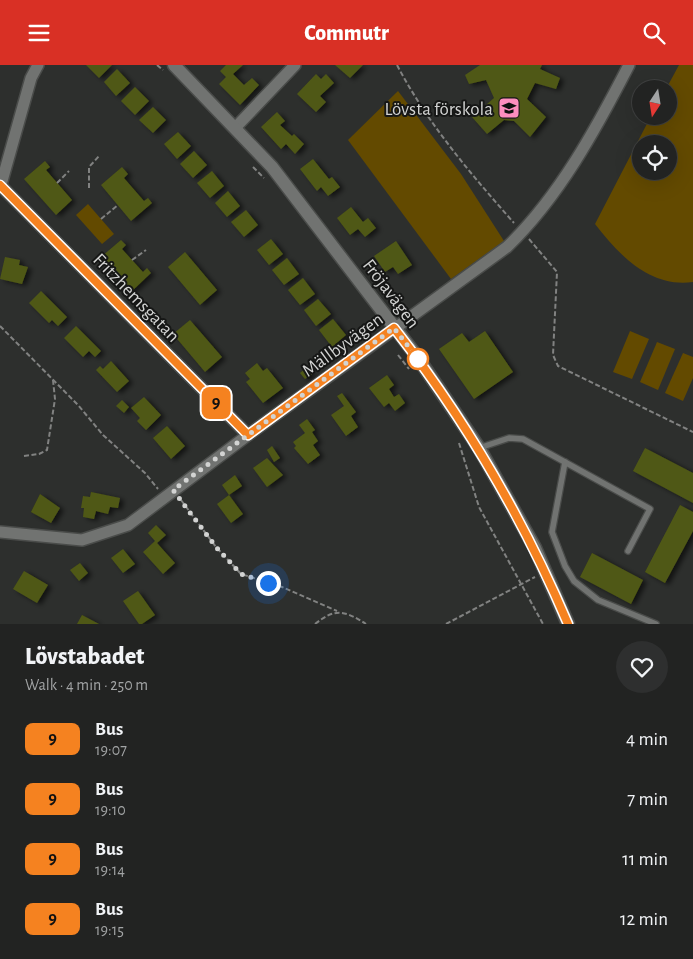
<!DOCTYPE html>
<html lang="en">
<head>
<meta charset="utf-8">
<style>
	body { margin:0; font-family:"Alegreya Sans",sans-serif; background:#2e2f2f; color:#f1f3f6; height:100vh; display:flex; flex-direction:column; font-size:19px; white-space:nowrap }
	* { box-sizing:border-box; margin:0 }
	p { font-size:16px; color:#a2a4a5 }
	.icon { flex:none; width:28px; height:28px; fill:none; stroke:currentColor; stroke-width:2; stroke-linecap:round; stroke-linejoin:round }
	.map { position:relative; height:559px; overflow:hidden }
	.drawer { display:flex; flex-direction:column; background:#222322; flex:1 }
	.drawer>* { flex:none }
	.badge { padding:0 10px; border-radius:8px; font-size:18px; line-height:32px }
	.needle { width:32px; rotate:192deg }
	.fabs { position:absolute; left:632px; top:15px; display:grid; gap:10px }
	.fabs a { display:grid; place-items:center; width:45px; height:45px; border-radius:50%; background:#222322; box-shadow:0 5px 20px #0002,0 0 0 1px #3f4040; font-size:25px }
	.you { position:absolute; width:25px; height:25px; margin:-12px; border:4px solid #fff; border-radius:50%; background:#1a73e8; box-shadow:0 0 0 8px #1a73e833 }
	.map>.badge { position:absolute; translate:-50% -50%; box-shadow:0 0 0 2px #fff }
	.round { display:grid; place-items:center; flex:none; width:52px; height:52px; border-radius:26px; background:#2e2f2f }
	.head { display:flex; align-items:center; justify-content:space-between; height:85px; padding:0 25px }
	h1 { font-size:24px; font-weight:800; line-height:38px }
	ul { padding:0; list-style:none }
	li { display:flex; align-items:center; gap:15px; height:60px; padding:0 25px }
	li div { flex:1 }
	li b { display:block; font-size:19px }
	li em { font-style:normal }
	li .badge { min-width:55px; font-weight:700; text-align:center }
	header { display:flex; justify-content:space-between; align-items:center; height:65px; padding:0 25px; background:#d93025; color:#fff; font-size:22px; font-weight:800 }
	.map>svg:first-child { display:block }
	.green { fill:#634a00; fill-rule:evenodd }
	.building { fill:#4f5814; filter:url(#shadow) }
	.lines { fill:none; stroke-linecap:round; stroke-linejoin:round }
	.service-casing { stroke:#4a4c4a; stroke-width:8 }
	.minor-casing { stroke:#4a4c4a; stroke-width:14 }
	.tertiary-casing { stroke:#4a4c4a; stroke-width:15 }
	.path { stroke:#818281; stroke-width:2; stroke-dasharray:5 2.5; stroke-linecap:butt }
	.service { stroke:#717371; stroke-width:5.5 }
	.minor { stroke:#717371; stroke-width:11 }
	.tertiary { stroke:#717371; stroke-width:12 }
	.line-casing { stroke:#fff; stroke-width:11 }
	.line { stroke:#f58220; stroke-width:8 }
	.walk { stroke:#d2d3d2; stroke-width:5; stroke-dasharray:0 9 }
	.stop-dot { fill:#fff; stroke:#f58220; stroke-width:2.5 }
	.labels { text-anchor:middle; stroke-width:4; stroke-linejoin:round; paint-order:stroke }
	.poi-label { font-size:19px; fill:#d2d3d2; stroke:#161716; text-anchor:end }
	.street-label { font-size:19px; fill:#d2d3d2; stroke:#161716 }
</style>
</head>
<body>
<header><svg class="icon" aria-label="menu" viewBox="0 0 24 24"><path d="M4 6h16M4 12h16M4 18h16"/></svg>Commutr<svg class="icon" aria-label="search" viewBox="0 0 24 24"><circle cx="10" cy="10" r="6"/><path d="M15 15l6 6"/></svg></header>
<div class="map">
<svg width="693" height="559" viewBox="0 0 693 559">
	<defs>
		<filter id="shadow"><feDropShadow dx="4" dy="2" stdDeviation="2.5" flood-color="#0009"/></filter>
	</defs>
	<rect width="100%" height="100%" fill="#2d2f2d"/>
	<g class="green">
		<path d="M679,0H693V217C650,223 619,190 595,159L651,51H669V24H666ZM641,79H669V106H641Z"/>
		<path d="M398,26L461,109L504,176L451,214L348,75Z"/>
		<path d="M88,139L114,169L102,179L76,150Z"/>
		<path d="M630,266L649,274L632,314L613,307Z"/>
		<path d="M657,277L675,284L658,325L640,317Z"/>
		<path d="M683,288L693,292V313L683,336L665,328Z"/>
	</g>
	<g class="building">
		<path d="M86,0H112L99,13Z"/>
		<path d="M226,0H243L233,9L244,20L252,13L259,20L240,40L219,19L226,12L220,6Z"/>
		<path d="M335,0H363L350,13Z"/>
		<path d="M480,0H542L540,4L560,13L556,24L535,18L527,34L546,52L530,72L514,56L504,55L487,69L472,52L494,33L486,15L469,19L465,10Z"/>
		<path d="M117,4L130,18L116,31L104,17Z"/>
		<path d="M316,9L321,14L326,9L334,18L320,31L326,37L316,47L297,29Z"/>
		<path d="M135,22L149,36L135,50L121,36Z"/>
		<path d="M153,42L166,55L153,68L139,55Z"/>
		<path d="M277,47L285,56L280,60L292,71L294,69L304,79L295,89L286,79L281,84L261,62Z"/>
		<path d="M178,67L191,81L177,94L164,79Z"/>
		<path d="M194,86L207,100L193,113L180,99Z"/>
		<path d="M313,94L329,114L332,112L340,122L328,131L321,122L317,126L300,104Z"/>
		<path d="M45,96L50,102L46,105L72,135L56,150L24,114Z"/>
		<path d="M122,102L128,109L124,113L144,136L148,133L152,138L131,156L101,120Z"/>
		<path d="M212,106L224,121L210,133L197,118Z"/>
		<path d="M228,126L240,141L227,152L215,138Z"/>
		<path d="M351,142L363,157L368,153L376,163L365,172L358,164L350,170L337,153Z"/>
		<path d="M246,145L258,160L244,172L231,157Z"/>
		<path d="M271,174L283,189L269,200L257,185Z"/>
		<path d="M121,175L126,180L122,184L143,207L147,203L151,208L131,227L101,192Z"/>
		<path d="M396,176L412,200L398,209L393,202L385,207L374,191Z"/>
		<path d="M185,187L217,225L200,240L168,202Z"/>
		<path d="M5,192L20,195L19,200L28,202L22,219L0,214Z"/>
		<path d="M287,193L299,209L284,220L272,205Z"/>
		<path d="M303,213L315,229L300,240L288,225Z"/>
		<path d="M41,226L67,252L58,261L52,255L49,258L29,238Z"/>
		<path d="M318,234L331,249L316,261L304,245Z"/>
		<path d="M333,254L346,270L332,282L319,265Z"/>
		<path d="M190,255L222,292L205,307L173,269Z"/>
		<path d="M76,261L101,286L95,292L89,286L83,292L64,273Z"/>
		<path d="M485,266L513,307L474,334L439,284L462,268L469,277Z"/>
		<path d="M111,296L129,316L117,327L96,305L100,301L103,304Z"/>
		<path d="M257,298L263,306L267,303L283,323L263,338L246,317L250,314L245,308Z"/>
		<path d="M306,303L312,309L305,314L300,308Z"/>
		<path d="M387,310L394,320L389,324L394,332L399,329L405,338L395,346L389,338L384,342L369,323Z"/>
		<path d="M342,328L356,347L351,351L358,362L346,371L331,350L344,341L337,331Z"/>
		<path d="M144,332L161,350L146,365L137,356L140,353L131,343Z"/>
		<path d="M122,335L129,342L124,348L116,341Z"/>
		<path d="M307,354L315,365L312,367L318,376L313,380L320,390L308,399L294,383L296,381L293,377L305,368L299,360Z"/>
		<path d="M167,361L185,381L171,394L153,373Z"/>
		<path d="M272,381L280,393L274,397L267,385Z"/>
		<path d="M645,383L693,408V438L633,406Z"/>
		<path d="M267,393L283,410L267,422L253,403Z"/>
		<path d="M235,410L242,421L229,430L222,420Z"/>
		<path d="M91,427L120,433L118,443L110,442L108,449L96,446L94,454L83,452L84,443H81L83,431L90,432Z"/>
		<path d="M40,429L60,443L51,458L31,447Z"/>
		<path d="M229,430L243,449L231,458L217,439Z"/>
		<path d="M680,440L693,447V466L665,518L645,507Z"/>
		<path d="M156,460L166,470L157,478L175,498L163,509L143,487L155,476L148,468Z"/>
		<path d="M123,484L135,499L123,508L111,493Z"/>
		<path d="M592,488L643,515L631,539L580,512Z"/>
		<path d="M80,498L88,508L79,516L70,505Z"/>
		<path d="M24,506L48,520L37,538L13,524Z"/>
		<path d="M138,526L155,550L142,559H139L123,536Z"/>
		<path d="M82,550L99,559H77Z"/>
	</g>
	<g class="lines">
		<g class="service-casing">
			<g id="service">
				<path d="M479,383L509,373L523,374L650,444L628,486"/>
				<path d="M565,397L552,467L565,501L574,516L598,535L656,559"/>
			</g>
		</g>
		<g class="minor-casing">
			<g id="minor">
				<path d="M235,63L295,0"/>
				<path d="M0,120L248,370"/>
				<path d="M0,123L31,13L38,0"/>
				<path d="M0,467L82,475L128,460L248,370L507,182C559,132 596,64 629,0"/>
			</g>
		</g>
		<g class="tertiary-casing">
			<path id="tertiary" d="M174,0L272,102L418,293L479,383L535,483L568,559"/>
		</g>
		<g class="path">
			<path d="M157,0L163,5"/>
			<path d="M397,0C428,59 470,108 514,158"/>
			<path d="M253,102L264,113"/>
			<path d="M57,118L69,106"/>
			<path d="M89,123V102L100,90"/>
			<path d="M101,154L118,140"/>
			<path d="M529,174L557,207L553,290L558,301L693,367"/>
			<path d="M132,195L146,185"/>
			<path d="M0,261L78,340L103,370L145,408L158,424"/>
			<path d="M398,290L409,304"/>
			<path d="M459,378L479,442L543,559"/>
			<path d="M24,391L39,389L47,385L55,334L53,315"/>
			<path d="M181,435L216,482L241,509L282,522L337,546"/>
			<path d="M315,559C335,543 344,545 366,559"/>
			<path d="M446,559L535,512"/>
		</g>
		<use href="#service" class="service"/>
		<use href="#minor" class="minor"/>
		<use href="#tertiary" class="tertiary"/>
	</g>
	<g class="lines">
		<g class="line-casing">
			<path id="line" d="M0,120L248,370L394,263C465,354 523,453 568,559"/>
		</g>
		<use href="#line" class="line"/>
		<path class="walk" d="M268,518L241,509L216,482L173,425L394,263L418,294"/>
	</g>
	<defs>
		<g id="school-square" transform="scale(1.125)"><rect x="-9" y="-9" width="18" height="18" rx="4" fill="#fd8ebf" stroke="#161716"/><path d="M0-5L7-2L0 1L-7-2ZM-4 1L0 2.5L4 1V4Q0 6-4 4Z" fill="#111"/></g>
	</defs>
	<g fill-rule="evenodd">
		<use href="#school-square" x="509" y="43"/>
	</g>
	<circle class="stop-dot" cx="418" cy="294" r="10"/>
	<g class="labels">
		<g class="poi-label">
			<text x="493" y="50">Lövsta förskola</text>
		</g>
		<g class="street-label">
			<text transform="translate(392 228) rotate(53)" y="7">Fröjavägen</text>
			<text transform="translate(137 232) rotate(46)" y="7">Fritzhemsgatan</text>
			<text transform="translate(342 279) rotate(-36)" y="7">Mällbyvägen</text>
		</g>
	</g>
</svg>
<div class="fabs">
<a><svg class="needle" viewBox="-14 -14 28 28"><path d="M0-13l5 13h-10z" fill="#e53935"/><path d="M0 13l5-13h-10z" fill="#a2a4a5"/></svg></a>
<a><svg class="icon" aria-label="locate" viewBox="0 0 24 24"><circle cx="12" cy="12" r="6"/><path d="M12 2v4M12 18v4M2 12h4M18 12h4"/></svg></a>
</div>
<div class="you" style="left:268px;top:518px"></div>
<b class="badge" style="left:216px;top:338px;background:#f58220;color:#111">9</b>
</div>
<section class="drawer">
<div class="head"><div><h1>Lövstabadet</h1><p>Walk · 4 min · 250 m</p></div><a class="round"><svg class="icon" aria-label="heart" viewBox="0 0 24 24"><path d="M12 20l-8-8c-3-5 5-10 8-4 3-6 11-1 8 4z"/></svg></a></div>
<ul>
<li><span class="badge" style="background:#f58220;color:#111">9</span><div><b>Bus</b><p>19:07</p></div><em>4 min</em></li>
<li><span class="badge" style="background:#f58220;color:#111">9</span><div><b>Bus</b><p>19:10</p></div><em>7 min</em></li>
<li><span class="badge" style="background:#f58220;color:#111">9</span><div><b>Bus</b><p>19:14</p></div><em>11 min</em></li>
<li><span class="badge" style="background:#f58220;color:#111">9</span><div><b>Bus</b><p>19:15</p></div><em>12 min</em></li>
</ul>
</section>
</body>
</html>
